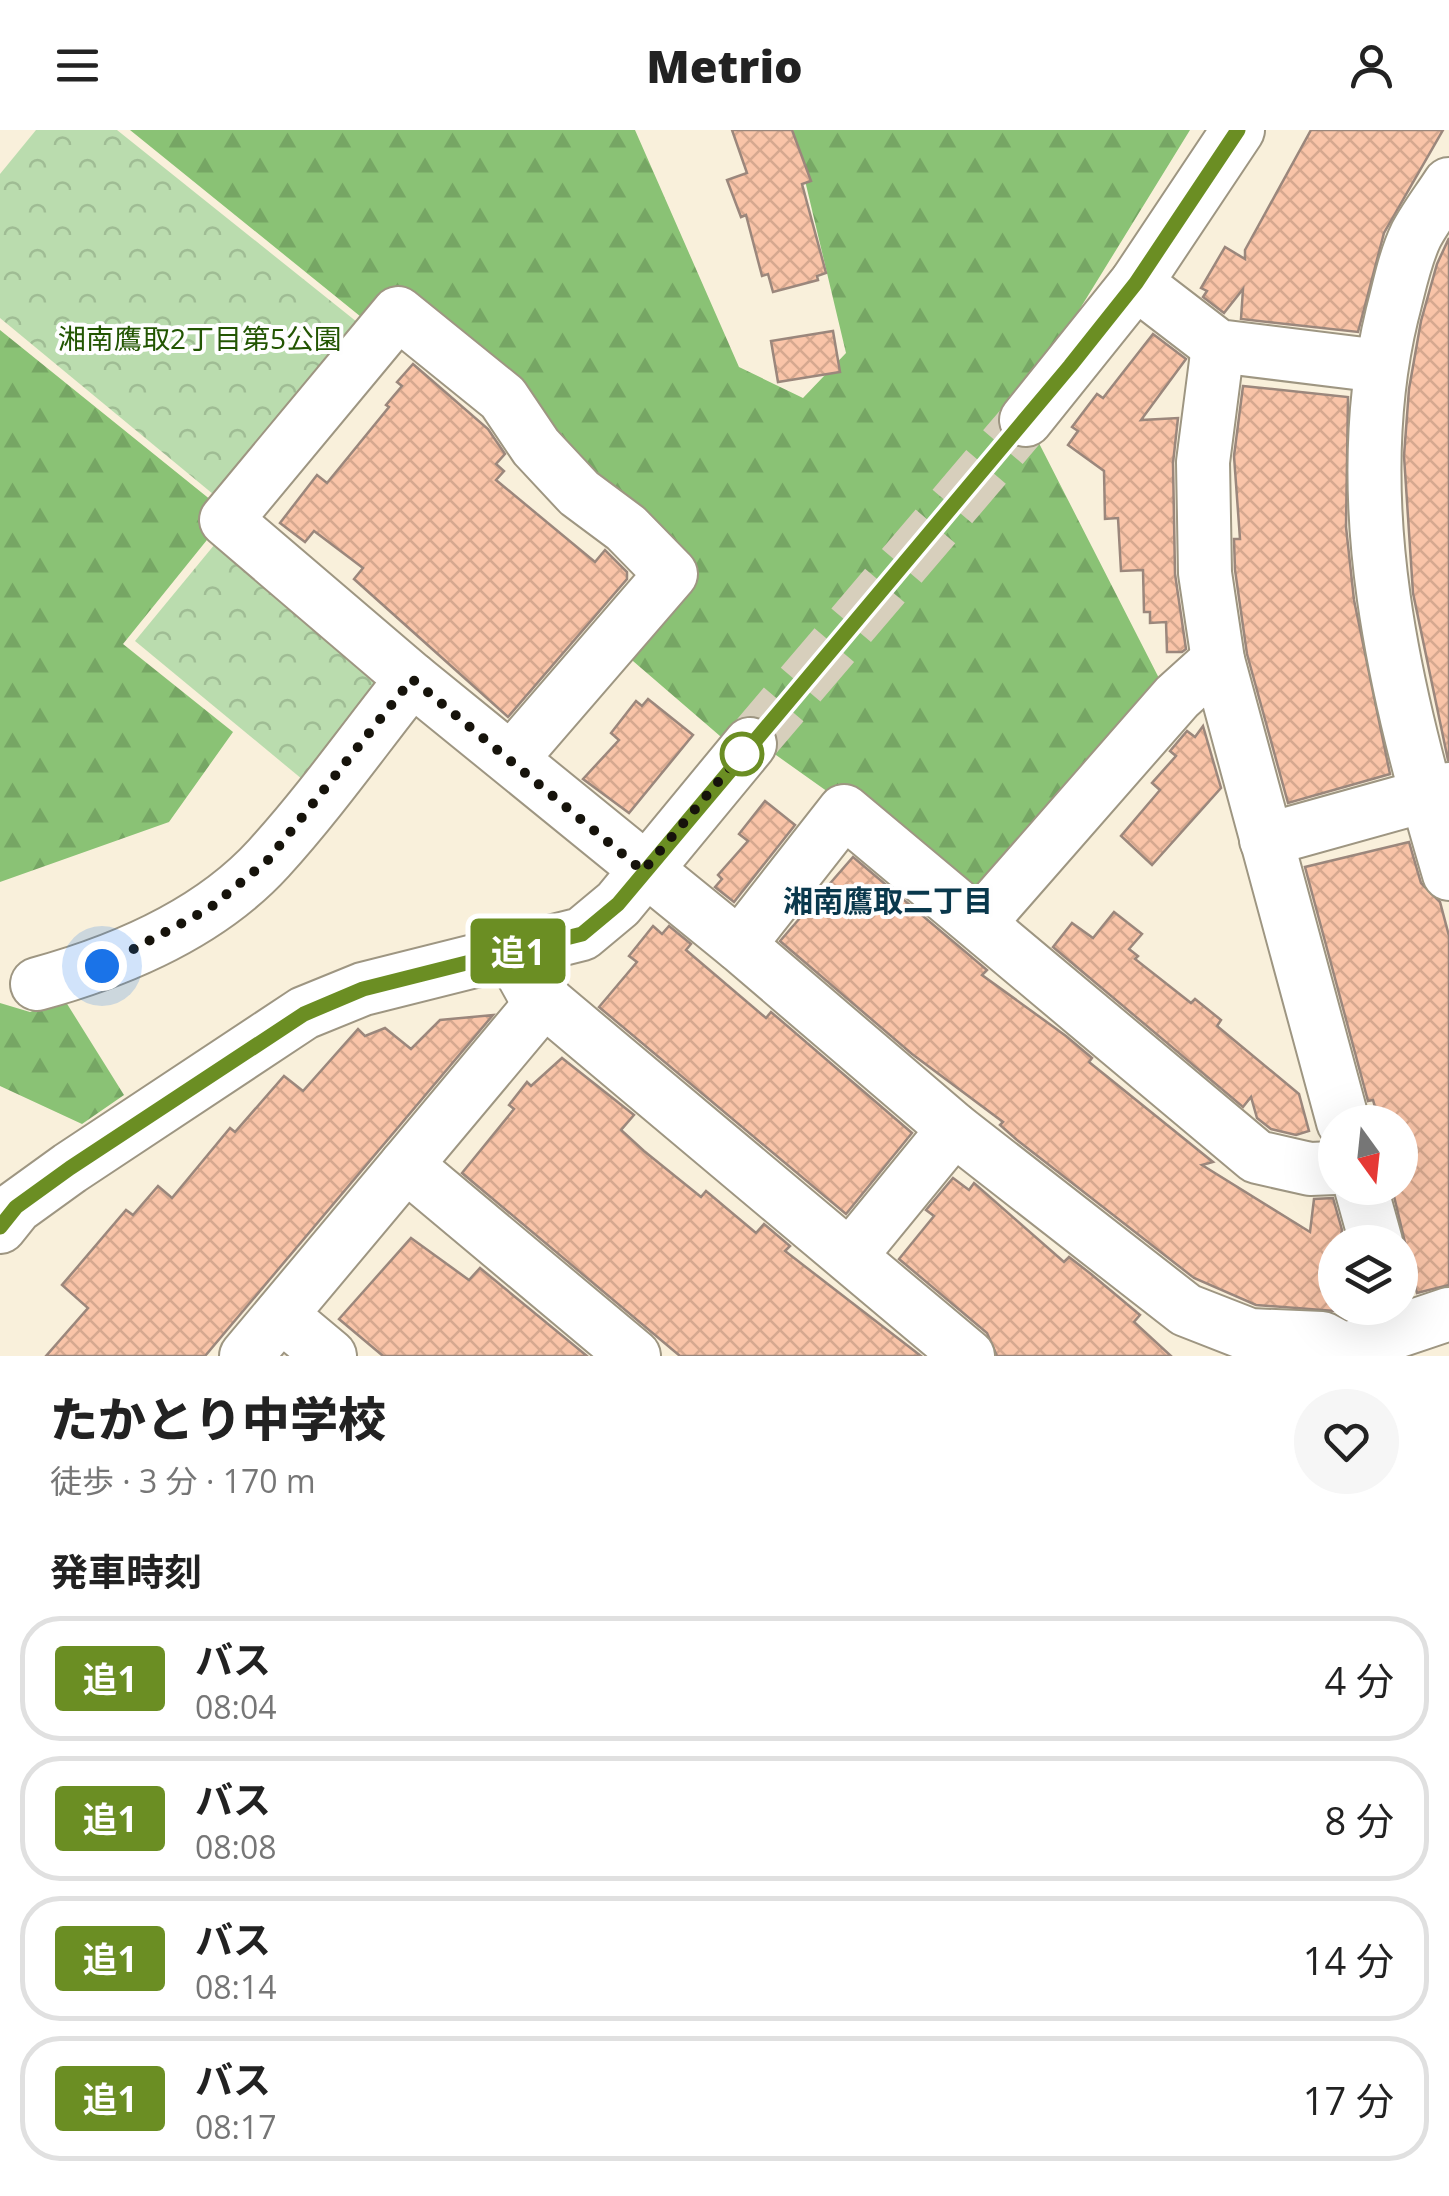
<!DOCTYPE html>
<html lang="ja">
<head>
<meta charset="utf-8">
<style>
	body { margin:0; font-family:"Open Sans","Noto Sans JP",sans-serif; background:#f6f6f6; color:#222; height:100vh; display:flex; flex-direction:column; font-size:38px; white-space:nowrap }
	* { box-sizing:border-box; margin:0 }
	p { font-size:32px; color:#767676 }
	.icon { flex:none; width:55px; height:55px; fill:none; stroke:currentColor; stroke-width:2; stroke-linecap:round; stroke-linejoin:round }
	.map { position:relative; height:1226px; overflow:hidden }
	.panel { display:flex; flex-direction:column; background:#fff; flex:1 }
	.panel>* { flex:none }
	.badge { padding:0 20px; border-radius:8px; font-size:35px; line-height:65px }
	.needle { width:65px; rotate:165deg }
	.fabs { position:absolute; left:1318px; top:975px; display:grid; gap:20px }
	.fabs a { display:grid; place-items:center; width:100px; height:100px; border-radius:50%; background:#fff; box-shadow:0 10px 40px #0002; font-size:50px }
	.you { position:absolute; width:50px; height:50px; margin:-25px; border:8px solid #fff; border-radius:50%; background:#1a73e8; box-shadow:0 0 0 15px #1a73e833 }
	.map>.badge { position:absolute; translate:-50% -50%; box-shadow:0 0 0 5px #fff }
	h2 { padding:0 50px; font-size:38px; line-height:90px }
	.round { display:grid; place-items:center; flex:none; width:105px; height:105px; border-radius:52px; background:#f6f6f6 }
	.head { display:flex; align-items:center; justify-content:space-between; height:170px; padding:0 50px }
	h1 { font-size:48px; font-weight:800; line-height:75px }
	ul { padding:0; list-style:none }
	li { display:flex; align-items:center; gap:30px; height:125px; margin:0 20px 15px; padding:0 30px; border:5px solid #e0e0e0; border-radius:40px }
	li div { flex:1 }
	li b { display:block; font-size:38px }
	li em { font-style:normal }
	li .badge { min-width:110px; font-weight:700; text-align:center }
	header { display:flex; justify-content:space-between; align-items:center; height:130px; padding:0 50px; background:#fff; font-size:45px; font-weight:800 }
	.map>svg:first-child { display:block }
	.forest { fill:url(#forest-firs) }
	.park { fill:url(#park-crowns) }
	.building { fill:url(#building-cross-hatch); stroke:#9b877c; stroke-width:2.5 }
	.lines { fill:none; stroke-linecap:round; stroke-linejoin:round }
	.minor-tunnel { stroke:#d7cfbc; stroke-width:52; stroke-dasharray:52 26; stroke-linecap:butt }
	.minor-casing { stroke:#9e9682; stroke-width:56 }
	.minor { stroke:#fff; stroke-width:52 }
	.line-casing { stroke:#fff; stroke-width:22 }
	.line { stroke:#6b8e23; stroke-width:15 }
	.walk { stroke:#16130b; stroke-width:10; stroke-dasharray:0 18 }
	.stop-dot { fill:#fff; stroke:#6b8e23; stroke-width:5 }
	.labels { text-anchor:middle; stroke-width:8; stroke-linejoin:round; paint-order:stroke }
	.park-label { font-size:28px; fill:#225502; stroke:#fefefe }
	.neighbourhood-label { font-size:30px; font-weight:bold; fill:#09384c; stroke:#fefefe }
</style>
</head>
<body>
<header><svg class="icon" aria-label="menu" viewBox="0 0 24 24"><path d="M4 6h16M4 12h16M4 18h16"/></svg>Metrio<svg class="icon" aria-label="person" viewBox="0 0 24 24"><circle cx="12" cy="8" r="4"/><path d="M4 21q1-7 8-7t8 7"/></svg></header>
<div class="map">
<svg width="1449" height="1226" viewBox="0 0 1449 1226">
	<defs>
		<pattern id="forest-firs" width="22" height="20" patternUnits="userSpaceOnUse" patternTransform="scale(2.5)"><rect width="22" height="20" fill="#8ac275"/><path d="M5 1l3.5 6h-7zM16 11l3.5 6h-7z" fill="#76a664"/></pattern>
		<pattern id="park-crowns" width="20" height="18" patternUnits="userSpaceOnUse" patternTransform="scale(2.5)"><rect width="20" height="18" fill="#badcae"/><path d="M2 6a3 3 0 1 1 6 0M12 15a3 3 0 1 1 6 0" fill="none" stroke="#9fbc94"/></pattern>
		<pattern id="building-cross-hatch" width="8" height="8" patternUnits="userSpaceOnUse" patternTransform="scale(2.5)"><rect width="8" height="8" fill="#f9c4a8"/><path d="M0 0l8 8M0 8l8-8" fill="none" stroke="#d5a88f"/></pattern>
	</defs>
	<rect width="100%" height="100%" fill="#f9f0db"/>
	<g class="forest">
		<path d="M130,0H635L739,237L803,268L846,223L793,0H1190L1020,276L1163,556L976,767L752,608L720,606L626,525L692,437L371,195Z"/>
		<path d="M0,200L222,379L215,400L123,514L233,602L169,692L0,752Z"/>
		<path d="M64,869L124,965L82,994L0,956V873L30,882Z"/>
	</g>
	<g class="park">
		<path d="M36,0H117L362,196L219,369L0,188V44Z"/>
		<path d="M215,414L389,556L308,654L135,511Z"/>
	</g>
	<g class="building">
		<path d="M732,0H792L811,51L802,54L826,143L817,146L818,150L773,162L768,144L762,146L746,85L741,87L727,50L747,43Z"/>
		<path d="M1311,0H1443L1384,103L1358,202L1241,189L1243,159L1224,183L1203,167L1207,161L1201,158L1225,117L1245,129V120Z"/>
		<path d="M1449,108V630H1448L1413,463L1404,326L1409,259L1421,191L1437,134Z"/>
		<path d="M833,201L840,242L778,252L771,211Z"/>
		<path d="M1153,204L1186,229L1141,290L1178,288L1173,333L1175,444L1186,519L1182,522H1167L1166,492L1150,493V482H1144L1143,440L1121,441L1118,388L1105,389L1104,341L1068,315L1078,301L1072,297L1097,264L1103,268Z"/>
		<path d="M413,234L488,299L505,324L496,334L504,341L496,350L595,432L605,420L627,442V449L508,587L354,449L363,438L314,401L305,412L280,393L317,345L327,353L389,277L386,275L402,256L397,252Z"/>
		<path d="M1243,256L1348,267L1346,397L1354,470L1390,644L1288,673L1247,524L1235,440L1234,409H1240L1234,326Z"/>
		<path d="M648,569L693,605L629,683L583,649L619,610L611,603L636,571L642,576Z"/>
		<path d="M1203,596L1221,658L1152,735L1121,706L1160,660L1152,653L1176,626L1170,621L1187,601L1195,607Z"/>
		<path d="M765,671L795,695L734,772L715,757L722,749L718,745L748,711L739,704Z"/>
		<path d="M1409,712L1421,753L1440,772L1449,806V1155L1417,1163L1393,1062L1400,1061V992H1379L1373,970L1368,971L1305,737Z"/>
		<path d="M853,727L987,840L982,845L1066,906L1092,928L1089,932L1213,1032L1202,1035L1310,1102L1314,1069L1333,1068L1342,1100L1340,1112H1335V1181L1256,1175L1194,1148L1017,1010L1000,995L1003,992L912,924L780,811Z"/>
		<path d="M1114,782L1142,804L1129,819L1138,826L1135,829L1191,873L1195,869L1221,890L1217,896L1299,964L1309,1001L1296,1005L1271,999L1257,988L1251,967L1243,977L1053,817L1072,793L1093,808Z"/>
		<path d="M653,796L662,804L669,796L691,814L686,820L766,888L771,882L912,1003L846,1084L599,877L637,832L629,826Z"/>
		<path d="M493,885L205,1226H46L88,1178L62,1155L126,1080L133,1085L158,1056L172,1068L230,998L235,1002L284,946L303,961L358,899L365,906L385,898L411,919L440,890Z"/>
		<path d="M562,928L634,985L621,1000L644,1021L701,1067L706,1061L756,1103L764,1094L790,1116L785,1121L921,1226H680L462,1043L514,979L509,975L527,952L531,956Z"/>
		<path d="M953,1048L969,1060L974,1053L1064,1132L1069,1127L1091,1144L1140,1185L1134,1192L1171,1226H997L987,1203L899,1129L934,1086L926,1080Z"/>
		<path d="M411,1108L469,1150L480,1138L587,1226H383L339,1189Z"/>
	</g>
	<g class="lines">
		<path class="minor-tunnel" d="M750,614L1026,290"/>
		<g class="minor-casing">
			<g id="minor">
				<path d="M1449,54C1438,71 1425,88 1416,105C1404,130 1399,159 1392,185C1347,371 1396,565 1449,744"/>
				<path d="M1136,153L1218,216L1380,236"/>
				<path d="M1218,216L1203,332L1205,443L1218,530L1343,992"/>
				<path d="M1026,290L1136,153L1238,0"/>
				<path d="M512,628L671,444L626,398L579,363L536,317L503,268L398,183L226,390L412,549L739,815L954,999L1186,1180L1250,1205L1322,1208L1350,1223"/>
				<path d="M1266,710L1449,659"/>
				<path d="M980,792L1177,567L1218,530"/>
				<path d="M739,815L844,681L1257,1027L1310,1039L1335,1038"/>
				<path d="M511,823L531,859L968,1226"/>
				<path d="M37,854C121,831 209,794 269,728C320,672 365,608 412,549"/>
				<path d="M406,1035L634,1226"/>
				<path d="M1361,1058L1376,1112"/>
				<path d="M0,1097L16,1077L70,1038L304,883L363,859L582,804L618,774L750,614"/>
				<path d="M850,1126L954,999"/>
				<path d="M281,1185L330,1226"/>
				<path d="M246,1226L545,869"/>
				<path d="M1348,1226L1360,1214L1449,1184"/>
			</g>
		</g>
		<use href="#minor" class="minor"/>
	</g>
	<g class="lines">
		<g class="line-casing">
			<path id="line" d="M0,1097L16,1077L70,1038L304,884L363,859L582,804L618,774L1070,236L1136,153L1238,0"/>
		</g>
		<use href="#line" class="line"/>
		<path class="walk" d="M102,836L210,778L268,730L412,549L643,741L750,614L742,624"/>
	</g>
	<circle class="stop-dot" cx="742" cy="624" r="20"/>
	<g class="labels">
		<g class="park-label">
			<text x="200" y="219">湘南鷹取2丁目第5公園</text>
		</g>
		<g class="neighbourhood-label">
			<text x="888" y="782">湘南鷹取二丁目</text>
		</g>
	</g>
</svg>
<div class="fabs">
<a><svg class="needle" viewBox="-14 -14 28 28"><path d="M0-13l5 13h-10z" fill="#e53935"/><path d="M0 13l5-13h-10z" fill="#767676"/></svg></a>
<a><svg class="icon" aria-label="layers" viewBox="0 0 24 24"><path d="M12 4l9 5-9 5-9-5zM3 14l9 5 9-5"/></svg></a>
</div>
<div class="you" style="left:102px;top:836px"></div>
<b class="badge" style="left:518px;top:821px;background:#6b8e23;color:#fff">追1</b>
</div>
<section class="panel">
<div class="head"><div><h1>たかとり中学校</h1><p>徒歩 · 3 分 · 170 m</p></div><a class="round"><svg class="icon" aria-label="heart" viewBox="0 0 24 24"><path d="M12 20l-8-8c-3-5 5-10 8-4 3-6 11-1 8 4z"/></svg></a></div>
<h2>発車時刻</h2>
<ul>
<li><span class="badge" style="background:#6b8e23;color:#fff">追1</span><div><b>バス</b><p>08:04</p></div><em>4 分</em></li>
<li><span class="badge" style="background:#6b8e23;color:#fff">追1</span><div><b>バス</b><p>08:08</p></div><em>8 分</em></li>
<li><span class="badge" style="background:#6b8e23;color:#fff">追1</span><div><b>バス</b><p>08:14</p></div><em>14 分</em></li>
<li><span class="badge" style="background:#6b8e23;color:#fff">追1</span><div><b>バス</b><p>08:17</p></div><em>17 分</em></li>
</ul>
</section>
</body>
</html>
